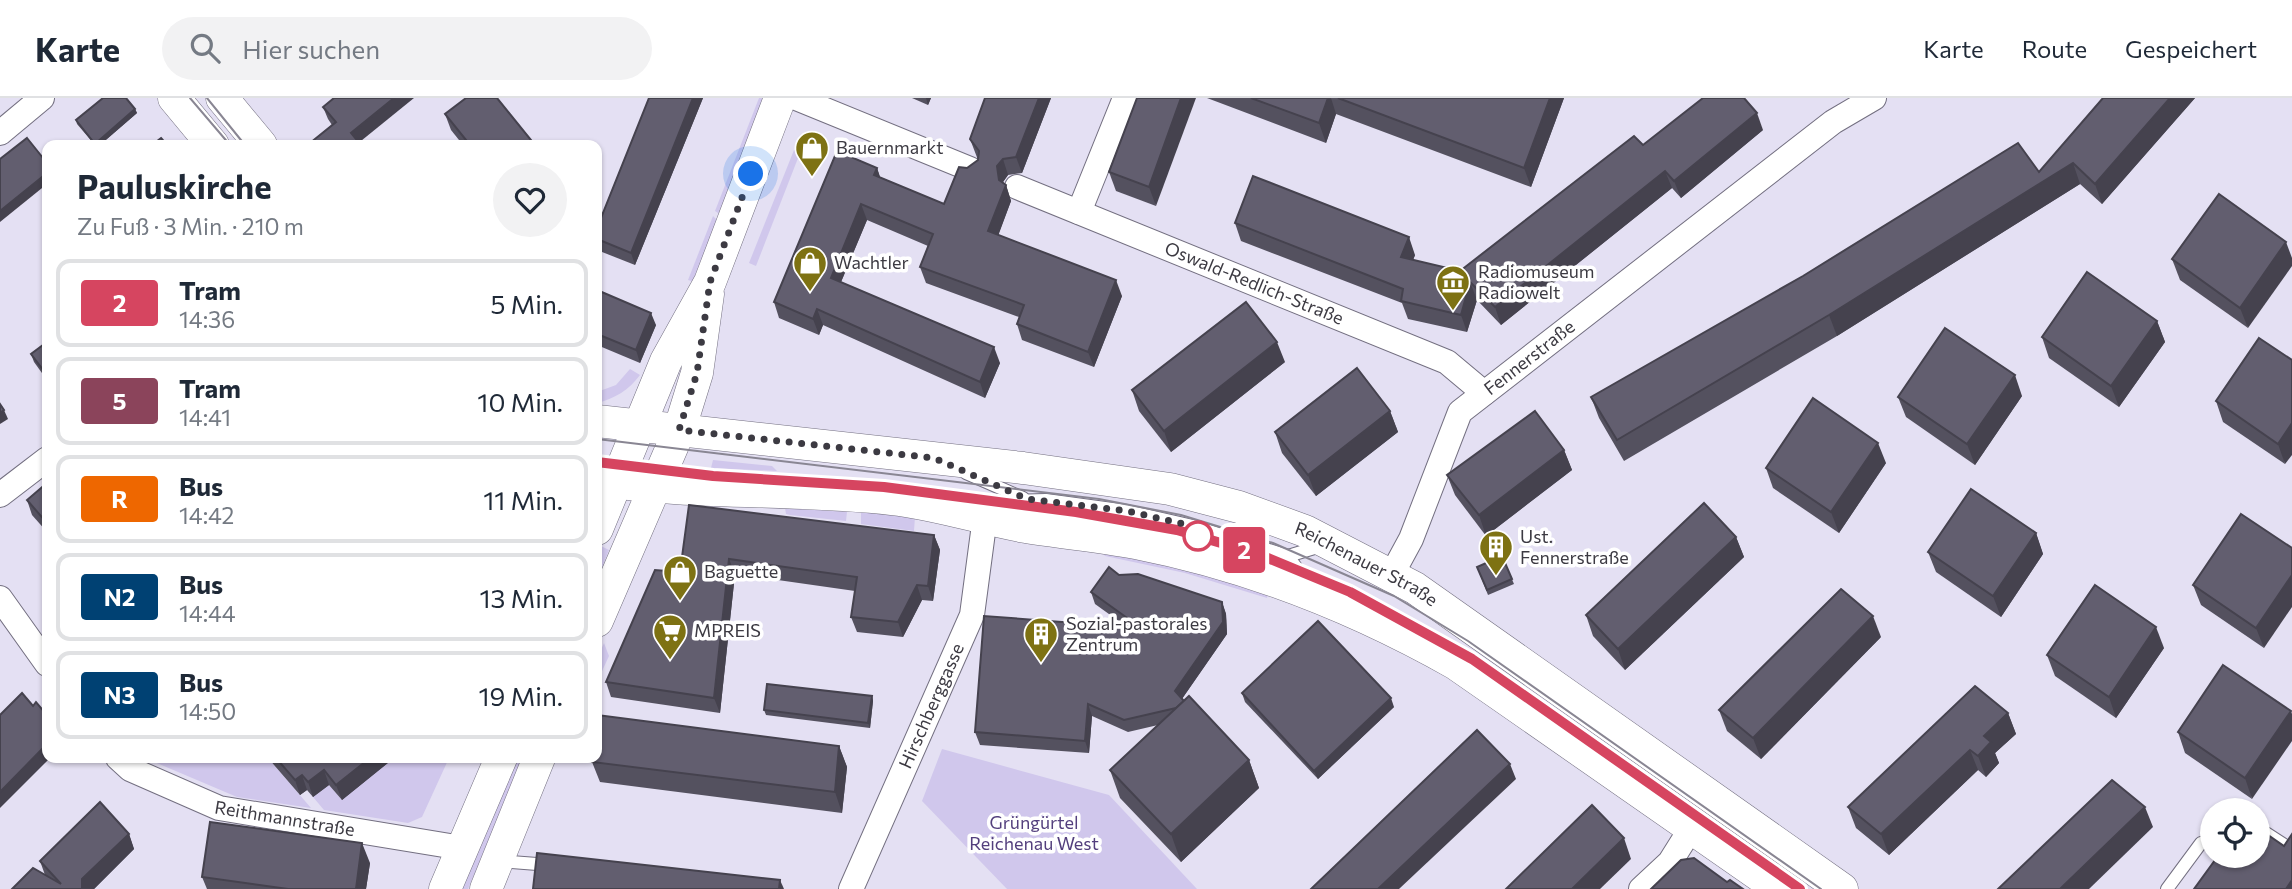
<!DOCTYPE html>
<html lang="de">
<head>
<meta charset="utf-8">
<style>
	body { margin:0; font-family:Commissioner,sans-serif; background:#f2f2f3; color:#1f2937; height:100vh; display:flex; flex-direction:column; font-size:26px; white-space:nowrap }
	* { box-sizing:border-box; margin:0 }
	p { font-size:23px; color:#747a83 }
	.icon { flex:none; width:38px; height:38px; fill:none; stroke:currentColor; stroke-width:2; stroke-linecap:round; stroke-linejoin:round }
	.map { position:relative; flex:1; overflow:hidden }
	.details { position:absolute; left:42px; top:42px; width:560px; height:623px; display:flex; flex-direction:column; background:#fff; border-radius:14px; box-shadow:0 2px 5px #0004 }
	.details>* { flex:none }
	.badge { padding:0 14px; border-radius:5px; font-size:24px; line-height:46px }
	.tools { position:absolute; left:2200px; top:700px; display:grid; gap:14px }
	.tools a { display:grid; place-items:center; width:70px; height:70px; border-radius:50%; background:#fff; box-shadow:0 2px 5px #0004; font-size:35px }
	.you { position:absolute; width:35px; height:35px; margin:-18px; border:5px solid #fff; border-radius:50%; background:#1a73e8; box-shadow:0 0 0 10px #1a73e833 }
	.map>.badge { position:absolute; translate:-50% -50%; box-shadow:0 0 0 4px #fff }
	.round { display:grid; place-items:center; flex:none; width:74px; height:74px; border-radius:37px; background:#f2f2f3 }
	.summary { display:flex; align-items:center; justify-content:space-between; height:119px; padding:0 35px }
	h1 { font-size:33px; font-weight:700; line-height:52px }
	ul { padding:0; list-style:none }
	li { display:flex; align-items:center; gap:21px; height:88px; margin:0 14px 10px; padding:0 21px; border:4px solid #e0e1e3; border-radius:14px }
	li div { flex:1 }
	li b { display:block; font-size:26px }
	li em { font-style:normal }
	li .badge { min-width:77px; font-weight:700; text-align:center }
	header { display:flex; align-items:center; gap:42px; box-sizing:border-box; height:98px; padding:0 35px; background:#fff; border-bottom:2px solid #e0e1e3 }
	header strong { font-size:33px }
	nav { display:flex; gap:38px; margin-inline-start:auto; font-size:24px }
	.search { width:490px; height:63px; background:#f2f2f3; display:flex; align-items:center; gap:18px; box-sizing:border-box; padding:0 24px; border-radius:38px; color:#747a83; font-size:26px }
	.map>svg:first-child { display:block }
	.green { fill:#d0c7ec }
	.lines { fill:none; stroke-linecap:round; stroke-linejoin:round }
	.service-casing { stroke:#736f80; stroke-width:14 }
	.minor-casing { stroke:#736f80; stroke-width:26 }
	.tertiary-casing { stroke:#736f80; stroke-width:33 }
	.service { stroke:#fff; stroke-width:12 }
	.minor { stroke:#fff; stroke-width:24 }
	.tertiary { stroke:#fff; stroke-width:32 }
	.tram { stroke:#898693; stroke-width:2 }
	.wall { fill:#54515f }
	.shaded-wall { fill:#45424e }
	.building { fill:#625e6f; stroke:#45424e; stroke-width:2 }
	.line-casing { stroke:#fff; stroke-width:16 }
	.line { stroke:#d64560; stroke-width:10 }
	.walk { stroke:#3c3a42; stroke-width:7; stroke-dasharray:0 12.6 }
	.stop-dot { fill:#fff; stroke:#d64560; stroke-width:3.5 }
	.labels { text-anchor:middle; stroke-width:7; stroke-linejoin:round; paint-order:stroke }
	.poi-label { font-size:18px; fill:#3c3a42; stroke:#fff; text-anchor:start }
	.street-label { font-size:18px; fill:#3c3a42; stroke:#fff }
	.park-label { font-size:18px; fill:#533f7d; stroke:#fff }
</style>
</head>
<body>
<header>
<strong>Karte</strong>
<div class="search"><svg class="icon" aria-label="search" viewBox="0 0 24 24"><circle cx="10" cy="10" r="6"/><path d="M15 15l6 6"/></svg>Hier suchen</div>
<nav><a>Karte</a><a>Route</a><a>Gespeichert</a></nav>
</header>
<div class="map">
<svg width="2292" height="791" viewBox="0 0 2292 791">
	<rect width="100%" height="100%" fill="#e4e0f3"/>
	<g class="green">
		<path d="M759,0H766L722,114L718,115L715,113Z"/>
		<path d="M794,52L800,55L756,168L749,165Z"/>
		<path d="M713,118L718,123L695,184L688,182Z"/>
		<path d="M630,271L640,277C629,292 614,301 597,305V294L616,287Z"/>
		<path d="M713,362L772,368L777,373L711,370Z"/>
		<path d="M785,410L847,414L846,423L790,417L786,416Z"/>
		<path d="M861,414L915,419L914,433L861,426Z"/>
		<path d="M599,447L609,452L597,482Z"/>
		<path d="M1101,452L1270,492L1267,500L1185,475L1105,458Z"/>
		<path d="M604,545L609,558L597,584V561Z"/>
		<path d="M942,651L1109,697L1197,791H1007L922,703Z"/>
		<path d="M145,660H268L311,710L237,699Z"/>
		<path d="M392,660H449L422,719L408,725L324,712L313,699L329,687L342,702Z"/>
		<path d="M509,660H523L468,791H456Z"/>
	</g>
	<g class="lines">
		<g class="service-casing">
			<g id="service">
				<path d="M966,375L1023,400"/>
				<path d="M968,404L1046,402L1127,413L1193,428L1288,458L1311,490"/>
				<path d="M1288,458L1321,448"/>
				<path d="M2258,730L2292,752"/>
				<path d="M498,763L550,767"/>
				<path d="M2167,791L2201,745"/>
			</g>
		</g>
		<g class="minor-casing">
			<g id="minor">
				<path d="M796,0L970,71"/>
				<path d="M0,35L42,0"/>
				<path id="s1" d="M1017,89L1447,264L1484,295"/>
				<path d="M1079,114L1125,0"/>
				<path d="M0,397L47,361"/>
				<path id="s2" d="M1392,476L1411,441L1460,314L1833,24L1874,0"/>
				<path d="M0,500L47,566"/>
				<path id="s3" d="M118,660L130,671L219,710L462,750"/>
				<path id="s4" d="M851,791L972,517L985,419"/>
				<path d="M1641,791L1670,764L1692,729"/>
			</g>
		</g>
		<g class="tertiary-casing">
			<g id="tertiary">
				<path d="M174,0L213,47"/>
				<path d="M222,0L261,47"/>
				<path id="s5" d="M597,323L1023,370L1170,391L1239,409L1305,433L1415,490L1842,791"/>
				<path d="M597,382C694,397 794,390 892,401C938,406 981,421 1026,429C1063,435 1099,438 1136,445C1248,467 1357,510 1456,566L1779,791"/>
				<path d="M597,431L666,263L710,184L780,0"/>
				<path d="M597,523L679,333L697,275L708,196"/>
				<path d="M445,791L501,660"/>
				<path d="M486,791L539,660"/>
			</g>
		</g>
		<use href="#service" class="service"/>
		<use href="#minor" class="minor"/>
		<use href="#tertiary" class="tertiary"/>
		<g class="tram">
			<path d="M190,0L230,47"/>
			<path d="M207,0L245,47"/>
			<path d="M597,341L1099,401L1181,417L1273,445L1394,498L1468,543L1821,791"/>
			<path d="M597,364L677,375L884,389L1076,414L1176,432L1258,456L1350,494L1472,561L1800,791"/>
		</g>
	</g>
	<g class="wall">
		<path d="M649,0H703L635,167L597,152V130Z"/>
		<path d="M912,0H931L928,7Z"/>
		<path d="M985,0H1051L1022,75L1008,77L1003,84L1006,87L1011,103L998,137L1122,198L1094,269L1022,242L1017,226L1019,219L926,185L920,169L928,148L867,122L841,184L1000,265L985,300L823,227L819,237L779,220L774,204L877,70L880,79L944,106L967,70L978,62L970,41Z"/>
		<path d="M1137,0L1156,108L1116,93L1109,74Z"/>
		<path d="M1207,0H1564L1531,89L1336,16L1326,45Z"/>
		<path d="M2103,0H2195L2102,106L2080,86L1837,238L1624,363L1599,320L1591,299L2039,74Z"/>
		<path d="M323,9L359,44L361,47H311L310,45L332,27L328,21Z"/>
		<path d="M135,11L137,15L100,47H95L77,26L76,22Z"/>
		<path d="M445,16L535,47H463L451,32Z"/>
		<path d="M1763,32L1681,100L1672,90L1501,227L1477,202L1467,234L1408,221L1402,205L1241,143L1235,125L1415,157L1413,162L1460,173L1643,47Z"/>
		<path d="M2219,96L2248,230L2180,182L2172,161Z"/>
		<path d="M597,192L656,227L640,265L597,247Z"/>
		<path d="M2157,223L2165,244L2119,309L2049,260L2042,239Z"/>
		<path d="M2259,240L2285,366L2223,324L2216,303Z"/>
		<path d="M47,244V282L34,264L31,256Z"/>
		<path d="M1285,264L1171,354L1139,313L1132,292Z"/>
		<path d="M2022,298L1975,367L1906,319L1898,299Z"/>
		<path d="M1390,313L1398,334L1316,398L1282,355L1275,334Z"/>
		<path d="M1564,352L1572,372L1486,438L1455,397L1447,377Z"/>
		<path d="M1886,365L1839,435L1773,390L1766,370Z"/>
		<path d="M47,385V434L32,417L27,402Z"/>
		<path d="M689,407L934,437L940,452L933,503L922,502L903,539L857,534L851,519L855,493L735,476L720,615L611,599L606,584L680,474Z"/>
		<path d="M2241,416L2264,550L2201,507L2193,487Z"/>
		<path d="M2036,435L2043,456L2001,519L1936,474L1928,454Z"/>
		<path d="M1736,439L1744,459L1625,572L1593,538L1586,517Z"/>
		<path d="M1502,458L1514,486L1488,497L1477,469Z"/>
		<path d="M1119,477L1222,504L1226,516L1227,536L1182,601L1249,662L1259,690L1181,764L1120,700L1110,672L1158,627L1128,634L1092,618L1089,655L980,647L975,634L1127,529L1095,506L1091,494Z"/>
		<path d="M1881,539L1761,661L1727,633L1719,612Z"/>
		<path d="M2164,550L2116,620L2055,578L2047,557Z"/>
		<path d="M2223,567L2252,701L2185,655L2178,634Z"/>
		<path d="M1242,595L1394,609L1318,681L1245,604Z"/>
		<path d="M872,598L873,603L870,630L766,617L764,612Z"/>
		<path d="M2008,615L2016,636L1995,655L1999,665L1986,679L1978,672L1889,757L1856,730L1848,709Z"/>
		<path d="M839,648L847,669L842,715L600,684L592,664Z"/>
		<path d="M268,660H394L342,702L329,687L313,699L307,692L300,697Z"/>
		<path d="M129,736L134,751L94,791H12L45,777L40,763Z"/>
		<path d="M370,765L366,791H207L202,779Z"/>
	</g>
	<g class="shaded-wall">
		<path d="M394,0H414L356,47L351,35Z"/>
		<path d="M693,0H703L635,167L631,155Z"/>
		<path d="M926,0H931L928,7Z"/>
		<path d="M1039,0H1051L1022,75L1016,59Z"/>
		<path d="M1181,0H1196L1156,108L1149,89Z"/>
		<path d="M1328,0H1331L1336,16L1326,45L1319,25Z"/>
		<path d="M1550,0H1564L1531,89L1524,70Z"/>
		<path d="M2170,0H2195L2102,106L2095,86Z"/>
		<path d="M135,11L137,15L100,47H96L95,46Z"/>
		<path d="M1757,15L1763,32L1681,100L1674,83Z"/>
		<path d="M1003,61L1008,77L1003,84L1004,91L1006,87L1011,103L994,149L988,133L999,82L997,68Z"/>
		<path d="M2073,65L2080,86L1837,238L1829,217Z"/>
		<path d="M877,70L882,85L874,77Z"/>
		<path d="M1665,73L1672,90L1501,227L1495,209Z"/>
		<path d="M47,75V86L0,124V113Z"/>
		<path d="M861,106L867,122L836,196L831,180Z"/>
		<path d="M1409,139L1415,157L1407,177L1401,159Z"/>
		<path d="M2286,144L2292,160V168L2248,230L2240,210Z"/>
		<path d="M1116,182L1122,198L1094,269L1088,254Z"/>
		<path d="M1470,184L1477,202L1467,234L1461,217Z"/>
		<path d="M817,211L823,227L819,237L813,221Z"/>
		<path d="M651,215L656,227L640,265L636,252Z"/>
		<path d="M2157,223L2165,244L2119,309L2111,288Z"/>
		<path d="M1277,244L1285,264L1171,354L1164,333Z"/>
		<path d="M994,249L1000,265L985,300L980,284Z"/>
		<path d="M2015,277L2022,298L1975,367L1967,346Z"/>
		<path d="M4,312L8,321L0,326V315Z"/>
		<path d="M1390,313L1398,334L1316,398L1308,377Z"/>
		<path d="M2292,325V357L2285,366L2278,346Z"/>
		<path d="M1878,345L1886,365L1839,435L1831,414Z"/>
		<path d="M1564,352L1572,372L1486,438L1479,417Z"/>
		<path d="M2036,435L2043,456L2001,519L1993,498Z"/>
		<path d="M934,437L940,452L933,503L928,488Z"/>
		<path d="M1736,439L1744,459L1625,572L1618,551Z"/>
		<path d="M729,461L735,476L720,615L714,600Z"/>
		<path d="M2292,477V509L2264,550L2256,530Z"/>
		<path d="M917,487L922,502L903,539L898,524Z"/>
		<path d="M1222,504L1226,516L1227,536L1179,605L1175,593Z"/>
		<path d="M1873,518L1881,539L1761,661L1753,640Z"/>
		<path d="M2156,529L2164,550L2116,620L2109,599Z"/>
		<path d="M872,598L873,603L870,630L868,625Z"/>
		<path d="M1391,600L1394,609L1318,681L1314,673Z"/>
		<path d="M1088,606L1092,618L1089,655L1085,643Z"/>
		<path d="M2291,613L2292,616V643L2252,701L2245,680Z"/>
		<path d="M2008,615L2016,636L1995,655L1999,665L1986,679L1978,658L1984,638Z"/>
		<path d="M47,646V660H50L0,710V694Z"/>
		<path d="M839,648L847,669L842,715L835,694Z"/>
		<path d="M1970,652L1978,672L1889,757L1881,736Z"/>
		<path d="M370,660H394L342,702L336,687Z"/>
		<path d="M1249,662L1259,690L1181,764L1171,736Z"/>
		<path d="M1510,666L1516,681L1399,791H1378Z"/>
		<path d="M324,672L329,687L313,699L308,684Z"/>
		<path d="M302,677L307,692L300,697L295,682Z"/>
		<path d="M2145,709L2153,729L2089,791H2060Z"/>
		<path d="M129,736L134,751L94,791H82V781Z"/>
		<path d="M1624,740L1631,761L1600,791H1572Z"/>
		<path d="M362,745L370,765L366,791H356Z"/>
		<path d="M780,782L784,791H779Z"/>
		<path d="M2292,782V791H2286Z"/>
	</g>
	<g class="building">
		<path d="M103,0H126L135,11L95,46L76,22Z"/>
		<path d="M334,0H394L351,35L361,47H312L310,45L336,24L323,9Z"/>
		<path d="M466,0H497L535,47H470L445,16Z"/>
		<path d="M649,0H693L631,155L597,141V130Z"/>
		<path d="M985,0H1039L1016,59L1003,61L997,68L999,82L1006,87L988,133L1116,182L1088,254L1017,226L1024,207L920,169L933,136L861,106L831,180L994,249L980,284L817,211L813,221L774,204L837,53L877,70L874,77L944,106L959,69L967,70L978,62L979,53L970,41Z"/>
		<path d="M1137,0H1181L1149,89L1109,74Z"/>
		<path d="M1251,0H1328L1319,25Z"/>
		<path d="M1338,0H1550L1524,70Z"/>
		<path d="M1703,0H1744L1757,15L1674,83L1665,73L1495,209L1470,184L1461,217L1401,203L1403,191L1235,125L1253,78L1409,139L1401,159L1460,173L1634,38L1643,47Z"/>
		<path d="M2103,0H2170L2095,86L2073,65L1829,217L1617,342L1591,299L1803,178L2018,45L2039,74Z"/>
		<path d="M27,40L47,65V75L0,113V61Z"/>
		<path d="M161,40L167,47H152Z"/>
		<path d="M2219,96L2286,144L2240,210L2172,161Z"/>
		<path d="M2087,174L2157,223L2111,288L2042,239Z"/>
		<path d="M597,192L651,215L636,252L597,236Z"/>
		<path d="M1246,204L1277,244L1164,333L1132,292Z"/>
		<path d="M1945,230L2015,277L1967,346L1898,299Z"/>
		<path d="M2259,240L2292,262V325L2278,346L2216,303Z"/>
		<path d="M47,244V277L31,256Z"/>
		<path d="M1357,270L1390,313L1308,377L1275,334Z"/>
		<path d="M1813,300L1878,345L1831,414L1766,370Z"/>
		<path d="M0,306L4,312L0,315Z"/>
		<path d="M1535,313L1564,352L1479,417L1447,377Z"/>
		<path d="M47,385V425L27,402Z"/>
		<path d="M1971,391L2036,435L1993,498L1928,454Z"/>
		<path d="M1704,405L1736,439L1618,551L1586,517Z"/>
		<path d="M689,407L934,437L928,488L917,487L898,524L851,519L857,479L729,461L714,600L606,584L655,472L680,474Z"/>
		<path d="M2241,416L2292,450V477L2256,530L2193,487Z"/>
		<path d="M1502,458L1512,481L1487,492L1477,469Z"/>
		<path d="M1109,469L1119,477L1138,476L1222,504L1223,524L1175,593L1184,603L1176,610L1124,622L1088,606L1085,643L975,634L984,518L1141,530L1091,494Z"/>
		<path d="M2095,487L2156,529L2109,599L2047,557Z"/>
		<path d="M1841,491L1873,518L1753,640L1719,612Z"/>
		<path d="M1318,523L1391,600L1314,673L1242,595Z"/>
		<path d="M2223,567L2291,613L2245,680L2178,634Z"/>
		<path d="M767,586L872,598L868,625L764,612Z"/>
		<path d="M1975,588L2008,615L1984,638L1991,644L1978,658L1970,652L1881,736L1848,709Z"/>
		<path d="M22,595L33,608L36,604L47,617V646L0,694V617Z"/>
		<path d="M1189,598L1249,662L1171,736L1110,672Z"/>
		<path d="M597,617L839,648L835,694L592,664L593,660H597Z"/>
		<path d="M1477,632L1510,666L1378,791H1311Z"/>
		<path d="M276,660H370L336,687L324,672L308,684L302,677L295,682Z"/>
		<path d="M2112,682L2145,709L2060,791H1998Z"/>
		<path d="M100,704L129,736L82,781V791H12L33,770L61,786L40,763Z"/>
		<path d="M1592,707L1624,740L1572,791H1506Z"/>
		<path d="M210,724L362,745L356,791H288L202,779Z"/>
		<path d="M2258,730L2284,748L2292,736V782L2286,791H2194L2218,758H2258Z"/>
		<path d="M537,755L780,782L779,791H533Z"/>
		<path d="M1694,760L1727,784L1730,782L1743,791H1651L1681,762Z"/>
	</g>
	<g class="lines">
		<g class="line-casing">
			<path id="line" d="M597,364L713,378L884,389L1076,414L1177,432L1258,456L1350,494L1472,561L1800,791"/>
		</g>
		<use href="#line" class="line"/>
		<path class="walk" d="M751,76L710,184L697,275L679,332L934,360L1027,401L1127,413L1193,428L1198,438"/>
	</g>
	<defs>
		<g id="shop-pin" transform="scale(1.75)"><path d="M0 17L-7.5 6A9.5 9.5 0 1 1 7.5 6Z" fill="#7e7213" stroke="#fff"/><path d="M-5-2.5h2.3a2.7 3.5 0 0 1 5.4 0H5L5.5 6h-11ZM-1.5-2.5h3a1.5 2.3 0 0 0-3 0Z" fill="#fff"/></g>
		<g id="museum-pin" transform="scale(1.75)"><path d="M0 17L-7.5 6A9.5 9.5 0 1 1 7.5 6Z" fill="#7e7213" stroke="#fff"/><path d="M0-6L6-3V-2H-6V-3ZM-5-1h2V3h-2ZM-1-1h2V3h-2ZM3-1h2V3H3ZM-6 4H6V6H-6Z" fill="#fff"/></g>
		<g id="building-pin" transform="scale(1.75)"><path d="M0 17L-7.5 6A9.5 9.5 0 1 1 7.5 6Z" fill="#7e7213" stroke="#fff"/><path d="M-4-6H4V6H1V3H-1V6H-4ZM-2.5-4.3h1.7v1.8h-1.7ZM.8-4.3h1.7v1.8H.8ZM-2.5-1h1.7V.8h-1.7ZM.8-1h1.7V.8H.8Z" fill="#fff"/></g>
		<g id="supermarket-pin" transform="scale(1.75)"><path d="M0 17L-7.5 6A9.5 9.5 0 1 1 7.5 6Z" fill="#7e7213" stroke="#fff"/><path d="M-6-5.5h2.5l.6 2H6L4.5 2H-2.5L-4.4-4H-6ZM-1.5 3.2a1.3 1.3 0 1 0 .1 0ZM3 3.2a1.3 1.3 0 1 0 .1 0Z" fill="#fff"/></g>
	</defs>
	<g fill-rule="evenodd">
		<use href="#shop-pin" x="812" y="50"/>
		<use href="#shop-pin" x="810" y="165"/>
		<use href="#museum-pin" x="1453" y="184"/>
		<use href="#building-pin" x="1496" y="449"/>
		<use href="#shop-pin" x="680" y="474"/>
		<use href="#supermarket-pin" x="670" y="533"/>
		<use href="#building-pin" x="1041" y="536"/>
	</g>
	<circle class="stop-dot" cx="1198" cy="438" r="14"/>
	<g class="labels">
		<g class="poi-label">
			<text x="836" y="56">Bauernmarkt</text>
			<text x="834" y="171">Wachtler</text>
			<text x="1478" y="180">Radiomuseum<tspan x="1478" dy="21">Radiowelt</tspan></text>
			<text x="1520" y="445">Ust.<tspan x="1520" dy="21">Fennerstraße</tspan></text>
			<text x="704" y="480">Baguette</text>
			<text x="1066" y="532">Sozial-pastorales<tspan x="1066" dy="21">Zentrum</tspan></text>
			<text x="694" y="539">MPREIS</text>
		</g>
		<g class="street-label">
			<text dy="6" stroke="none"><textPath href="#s1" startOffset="256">Oswald-Redlich-Straße</textPath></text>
			<text dy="6" stroke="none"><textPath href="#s2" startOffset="264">Fennerstraße</textPath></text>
			<text dy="6" stroke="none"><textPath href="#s5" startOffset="788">Reichenauer Straße</textPath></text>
			<text dy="6" stroke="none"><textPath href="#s4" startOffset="200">Hirschberggasse</textPath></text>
			<text dy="6" stroke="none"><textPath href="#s3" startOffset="180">Reithmannstraße</textPath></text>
		</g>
		<g class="park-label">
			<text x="1034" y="731">Grüngürtel<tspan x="1034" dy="21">Reichenau West</tspan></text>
		</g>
	</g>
</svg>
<div class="tools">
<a><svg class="icon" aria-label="locate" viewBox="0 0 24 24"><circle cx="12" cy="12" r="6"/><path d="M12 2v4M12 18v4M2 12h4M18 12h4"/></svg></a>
</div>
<div class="you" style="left:751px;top:76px"></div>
<b class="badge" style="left:1244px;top:452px;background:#d64560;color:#fff">2</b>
<section class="details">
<div class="summary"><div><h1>Pauluskirche</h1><p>Zu Fuß · 3 Min. · 210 m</p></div><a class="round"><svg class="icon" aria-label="heart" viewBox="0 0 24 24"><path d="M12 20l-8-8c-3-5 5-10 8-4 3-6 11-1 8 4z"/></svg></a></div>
<ul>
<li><span class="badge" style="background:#d64560;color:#fff">2</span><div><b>Tram</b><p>14:36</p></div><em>5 Min.</em></li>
<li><span class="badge" style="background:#8b445b;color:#fff">5</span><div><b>Tram</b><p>14:41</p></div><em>10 Min.</em></li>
<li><span class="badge" style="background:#ee6700;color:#fff">R</span><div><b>Bus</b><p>14:42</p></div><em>11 Min.</em></li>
<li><span class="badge" style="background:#004173;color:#fff">N2</span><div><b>Bus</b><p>14:44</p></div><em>13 Min.</em></li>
<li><span class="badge" style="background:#004173;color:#fff">N3</span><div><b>Bus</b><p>14:50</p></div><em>19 Min.</em></li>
</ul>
</section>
</div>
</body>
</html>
